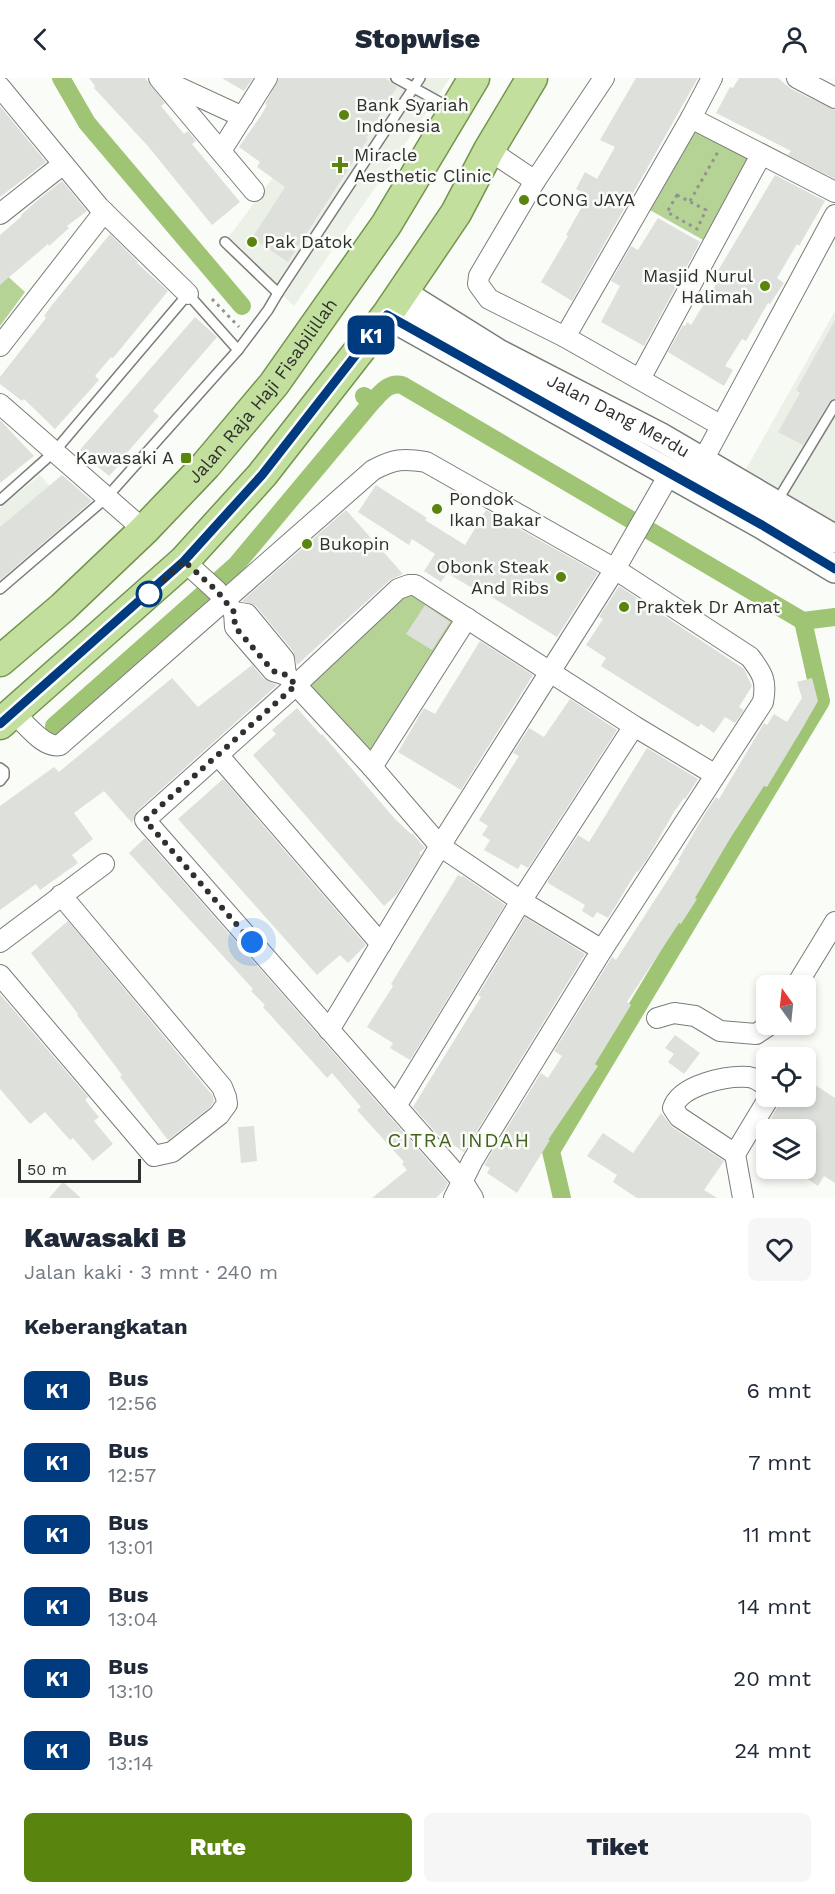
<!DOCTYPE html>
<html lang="id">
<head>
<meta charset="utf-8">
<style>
	body { margin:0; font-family:"Work Sans",sans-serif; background:#f6f6f7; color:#1f2937; height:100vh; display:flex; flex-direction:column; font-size:22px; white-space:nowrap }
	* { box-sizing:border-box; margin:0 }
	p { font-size:20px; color:#747a83 }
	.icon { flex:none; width:33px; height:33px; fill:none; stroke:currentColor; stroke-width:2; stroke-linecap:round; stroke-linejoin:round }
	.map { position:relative; height:1120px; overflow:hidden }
	.panel { display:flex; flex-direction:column; background:#fff; flex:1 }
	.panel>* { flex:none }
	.badge { padding:0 12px; border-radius:9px; font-size:21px; line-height:39px }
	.needle { width:39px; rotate:345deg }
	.controls { position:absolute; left:756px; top:897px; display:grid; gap:12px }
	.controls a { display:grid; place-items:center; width:60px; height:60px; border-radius:9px; background:#fff; box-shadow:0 3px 9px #0003; font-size:30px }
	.scale { position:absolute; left:18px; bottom:15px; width:123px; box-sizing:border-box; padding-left:6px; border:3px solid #2f302f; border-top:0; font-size:16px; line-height:21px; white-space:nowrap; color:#2f302f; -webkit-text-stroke:4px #fafcf8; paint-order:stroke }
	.you { position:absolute; width:30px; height:30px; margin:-15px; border:4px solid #fff; border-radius:50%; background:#1a73e8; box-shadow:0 0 0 9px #1a73e833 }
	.map>.badge { position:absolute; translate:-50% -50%; box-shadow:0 0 0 3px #fff }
	h2 { padding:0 24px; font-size:22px; line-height:54px }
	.round { display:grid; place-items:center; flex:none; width:63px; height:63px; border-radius:9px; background:#f6f6f7 }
	.head { display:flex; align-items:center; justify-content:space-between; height:102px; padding:0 24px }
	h1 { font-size:28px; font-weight:800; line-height:45px }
	.primary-button { display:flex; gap:12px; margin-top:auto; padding:12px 24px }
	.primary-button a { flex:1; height:69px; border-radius:9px; background:#59840e; color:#fff; font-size:24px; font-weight:800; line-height:69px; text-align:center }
	.primary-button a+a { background:#f6f6f7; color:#1f2937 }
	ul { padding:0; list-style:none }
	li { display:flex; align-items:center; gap:18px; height:72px; padding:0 24px }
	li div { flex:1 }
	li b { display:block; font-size:22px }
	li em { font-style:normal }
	li .badge { min-width:66px; font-weight:700; text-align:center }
	header { display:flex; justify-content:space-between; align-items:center; height:78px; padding:0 24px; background:#fff; font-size:27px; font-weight:800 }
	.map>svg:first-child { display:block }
	.built { fill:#ecf1e7 }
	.green { fill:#b5d395 }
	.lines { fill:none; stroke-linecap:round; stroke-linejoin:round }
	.canal { stroke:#9ec474; stroke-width:18 }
	.building { fill:#dee0dc }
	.lane-casing { stroke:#7b7d7a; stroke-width:12 }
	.street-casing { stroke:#7b7d7a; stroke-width:22 }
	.secondary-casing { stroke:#7b7d7a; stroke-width:30 }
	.primary-casing { stroke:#74944d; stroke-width:33 }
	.path { stroke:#929391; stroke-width:3; stroke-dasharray:3 4.5; stroke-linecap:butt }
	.lane { stroke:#fff; stroke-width:9 }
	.street { stroke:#fff; stroke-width:20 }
	.secondary { stroke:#fff; stroke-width:27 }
	.primary { stroke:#c2df9e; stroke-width:30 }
	.line-casing { stroke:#fff; stroke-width:14 }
	.line { stroke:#003b80; stroke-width:9 }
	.walk { stroke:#2f302f; stroke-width:6; stroke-dasharray:0 10.8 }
	.poi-dot { fill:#59840e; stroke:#fafcf8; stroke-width:2 }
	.stop-dot { fill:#fff; stroke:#003b80; stroke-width:3 }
	.labels { text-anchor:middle; stroke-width:5; stroke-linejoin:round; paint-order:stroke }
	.poi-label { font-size:18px; fill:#2f302f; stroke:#fafcf8; text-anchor:start }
	.street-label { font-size:18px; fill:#2f302f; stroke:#fafcf8 }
	.neighbourhood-label { font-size:20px; letter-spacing:1.5px; fill:#44611e; stroke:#fafcf8 }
</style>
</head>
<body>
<header><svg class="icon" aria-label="back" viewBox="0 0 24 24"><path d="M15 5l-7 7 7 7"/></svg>Stopwise<svg class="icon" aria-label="person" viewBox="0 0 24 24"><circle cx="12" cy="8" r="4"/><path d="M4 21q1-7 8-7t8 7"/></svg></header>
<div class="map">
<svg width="835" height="1120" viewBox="0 0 835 1120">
	<rect width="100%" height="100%" fill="#fafcf8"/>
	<g class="built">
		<path d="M347,0H450L294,228L225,164Z"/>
		<path d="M835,233V457L742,398Z"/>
		<path d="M40,397L70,432L0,490V430Z"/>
	</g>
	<g class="green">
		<path d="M691,40L761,77L712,167L641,127Z"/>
		<path d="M3,194L25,214L0,248V197Z"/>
		<path d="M413,509L465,540L366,690L293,607Z"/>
	</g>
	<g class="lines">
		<g class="canal">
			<path d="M61,0L87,45L242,228"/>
			<path d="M372,324C381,315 388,304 402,307L803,543L835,539"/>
			<path d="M54,648L236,487L372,324L364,318"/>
			<path d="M562,1120L551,1073L821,623L803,543"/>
		</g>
	</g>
	<g class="building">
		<path d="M89,0H145L165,25L161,28L184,56L188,53L196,63L192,66L240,124L212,147L147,67L94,10L95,8Z"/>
		<path d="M222,0H253L244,13Z"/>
		<path d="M279,0H385L397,9L366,60L368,61L288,184L252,160L285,109L257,89L260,84L239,69L262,36L267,27L265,26Z"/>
		<path d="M636,0H698L572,223L541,204L568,158L566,157L588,118L576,111L585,94L597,101L615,69L600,62Z"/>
		<path d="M739,0H778L791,11L835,32V101L788,77L791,73L716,35L730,9L733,10Z"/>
		<path d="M0,28L46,84L0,119Z"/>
		<path d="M775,97L825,123L799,168L797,166L777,200L784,205L770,226L768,225L746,263L742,261L725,288L733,292L724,308L668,274L683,247L685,248L687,244L691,247L721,198L716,196Z"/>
		<path d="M62,103L87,133L67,148L69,150L49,168L48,166L0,207V157L22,138L21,137L39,121Z"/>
		<path d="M658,140L700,164L644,268L601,244L620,208L611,203L631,168L638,172Z"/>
		<path d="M110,156L138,184L137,185L168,213L113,280L111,279L95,298L99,302L55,351L24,321L22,323L0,306V299L46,240L44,238L52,227Z"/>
		<path d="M195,239L217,259L153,333L159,338L118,385L120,386L109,398L79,373Z"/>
		<path d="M835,242V320L829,324L803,367L778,354L800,315L796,312Z"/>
		<path d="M0,342L34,378L0,405Z"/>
		<path d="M62,397L92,423L0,502V449Z"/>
		<path d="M376,407L427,440L425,442L465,467L486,432L598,495L557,559L475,509L474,511L447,495L441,504L424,493L435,476L412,461L409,467L358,434Z"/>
		<path d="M346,432L403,496L390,502L297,587L293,573L256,528L242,523Z"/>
		<path d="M619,508L744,591L752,608L739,629L744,632L735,645L725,639L714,655L701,646L698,649L601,588L606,580L586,567L603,541L599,539Z"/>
		<path d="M425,527L450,544L432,572L406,556Z"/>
		<path d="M480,563L533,597L461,712L398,674L424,630L435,636Z"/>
		<path d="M252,587L264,601L277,607L137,733L132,745L104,713L74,735L93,761L72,777L78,785L40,812L36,806L0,832V728L54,689L59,694L172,600L198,629Z"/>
		<path d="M812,600L818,623L802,651L767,709L764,708L731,759L695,820L697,821L681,846L679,845L627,924L631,927L595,986L598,988L548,1062H550L517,1115L487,1095L490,1090L484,1087L541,995L548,1000L562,978L554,973L612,879L616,882L680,783L678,782L706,734L716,719L719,721L764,645L767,647L774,636L787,644L802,620L797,604Z"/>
		<path d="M570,621L617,652L528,790L521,786L518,791L484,772L490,762L482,757L488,748L479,742L519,678L513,675L529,650L544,659Z"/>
		<path d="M297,630L321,657L322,656L395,741L411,756L412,755L425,770L419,775L421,777L397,816L384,828L253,677L276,656L272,652Z"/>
		<path d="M647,670L698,701L685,721L684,720L674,734L647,781L638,794L637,793L608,840L597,834L593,840L582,833L585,827L548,805V803L578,757L589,764Z"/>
		<path d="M223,701L366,867L348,885L340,877L317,897L178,741Z"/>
		<path d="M145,760L448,1105L444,1112L436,1120H372L407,1092L402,1086L404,1084L357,1032L361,1029L332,995L327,1000L311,982L263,929L265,927L251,913L253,911L129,775Z"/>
		<path d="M458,797L462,799L463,798L505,827L410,982L390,970L393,965L367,949L393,908L391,906Z"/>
		<path d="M525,839L585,876L464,1074L438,1057L413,1029L481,919L478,917Z"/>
		<path d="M68,843L213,1018L214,1023L210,1029L168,1062L120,999L122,997L77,937L78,936L31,875Z"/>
		<path d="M0,916L88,1019L85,1022L99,1039L94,1043L113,1066L93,1083L73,1060L70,1062L45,1034L30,1046L0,1011Z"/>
		<path d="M675,957L700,975L684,996L668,984L674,976L665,970Z"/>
		<path d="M806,1001L835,1020V1105L824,1098L818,1108L806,1100V1052H774L767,1047L784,1018H806Z"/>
		<path d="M661,1035L672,1049L724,1083L704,1112L717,1120H637L613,1104L617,1097L587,1078L603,1055L633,1075Z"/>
		<path d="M254,1048L257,1083L241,1085L238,1049Z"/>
		<path d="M63,1104L81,1120H49Z"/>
	</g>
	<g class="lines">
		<g class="lane-casing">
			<g id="lane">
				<path d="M396,0L452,31"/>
				<path d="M225,164L278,215"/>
				<path d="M0,422L54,374L188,216L238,272"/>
				<path d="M776,425L835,327"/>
				<path d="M0,511L106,420L238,272L268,232L278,215L420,0"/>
				<path d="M0,690L4,693V698L0,703"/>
			</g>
		</g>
		<g class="street-casing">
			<g id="street">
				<path d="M159,0L254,113"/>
				<path d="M604,0L535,103L479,198L478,206L489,221L565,259L720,347"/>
				<path d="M797,0L835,20"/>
				<path d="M165,3L243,39"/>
				<path d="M0,9L99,129L188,216"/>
				<path d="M691,40L835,114"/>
				<path d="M489,72L535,103"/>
				<path d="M221,73L267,0"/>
				<path d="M0,136L62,87"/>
				<path d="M565,259L691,40L712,0"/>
				<path d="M0,268L104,134"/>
				<path d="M640,301L761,77"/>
				<path d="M0,326L144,452"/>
				<path d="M702,384L835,137"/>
				<path d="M184,483L217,513L234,534L247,536L284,581L286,597"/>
				<path d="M234,534L235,549L273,593L286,597L296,607L372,689L440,768L521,823L602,872"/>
				<path d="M14,635C26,646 44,671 60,667L373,392C394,381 403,380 426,384L615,491L750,579C763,596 767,603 763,624L602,872L473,1082L454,1120"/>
				<path d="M218,677L381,866"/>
				<path d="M372,689L467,540"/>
				<path d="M0,864L104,786"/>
				<path d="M0,897L154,1078L172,1074L219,1037L227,1026L226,1019L222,1009L61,817"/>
				<path d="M796,908L835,844"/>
				<path d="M657,940L674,935L695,938L720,953L756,956L771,946"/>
				<path d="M329,952L440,768L615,491L670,395"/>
				<path d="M396,1028L521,823L634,648"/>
				<path d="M735,1076L679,1039L673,1030C680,1007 727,997 749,999C755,1000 761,1004 766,1008"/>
				<path d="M473,1120L463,1104L145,742L296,607L398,511L409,507H415L634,648L714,696"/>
				<path d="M743,1120L735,1076L770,1018"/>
			</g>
		</g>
		<g class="secondary-casing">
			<g id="secondary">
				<path id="s1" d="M402,215L498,275L659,358L835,461"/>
				<path d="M387,237L762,447L835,491"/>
			</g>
		</g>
		<g class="primary-casing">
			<g id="primary">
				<path id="s2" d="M0,583L62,530L144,452L206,387L274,306L386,147L474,0"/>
				<path d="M0,646L184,483L262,397L387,237L456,135L489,72L532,0"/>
			</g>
		</g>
		<g class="path">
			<path d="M677,117L706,132L697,151L667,134Z"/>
			<path d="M690,123L719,72"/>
			<path d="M212,221L239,249"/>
		</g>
		<use href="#lane" class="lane"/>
		<use href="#street" class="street"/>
		<use href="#secondary" class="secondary"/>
		<use href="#primary" class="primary"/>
	</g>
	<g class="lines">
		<g class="line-casing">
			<path id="line" d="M0,646L184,483L262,397L387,237L762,447L835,491"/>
		</g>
		<use href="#line" class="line"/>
		<path class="walk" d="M149,516L184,483L217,513L234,534L235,549L273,593L286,597L296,607L145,742L252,864"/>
	</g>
	<g class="poi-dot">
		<circle cx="344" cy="37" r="6"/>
		<path d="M337 78h6v6h6v6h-6v6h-6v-6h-6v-6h6z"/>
		<circle cx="524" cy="122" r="6"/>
		<circle cx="252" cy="164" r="6"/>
		<circle cx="765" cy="208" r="6"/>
		<rect x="180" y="374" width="12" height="12" rx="3"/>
		<circle cx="437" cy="431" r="6"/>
		<circle cx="307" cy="466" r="6"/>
		<circle cx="561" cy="499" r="6"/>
		<circle cx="624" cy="529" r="6"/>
	</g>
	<circle class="stop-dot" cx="149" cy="516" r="12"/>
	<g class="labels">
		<g class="poi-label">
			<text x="356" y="33">Bank Syariah<tspan x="356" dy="21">Indonesia</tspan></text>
			<text x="354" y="83">Miracle<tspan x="354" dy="21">Aesthetic Clinic</tspan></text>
			<text x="536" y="128">CONG JAYA</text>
			<text x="264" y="170">Pak Datok</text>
			<text x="753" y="204" text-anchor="end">Masjid Nurul<tspan x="753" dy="21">Halimah</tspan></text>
			<text x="174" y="386" text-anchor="end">Kawasaki A</text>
			<text x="449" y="427">Pondok<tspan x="449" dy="21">Ikan Bakar</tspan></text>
			<text x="319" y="472">Bukopin</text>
			<text x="549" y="495" text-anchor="end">Obonk Steak<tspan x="549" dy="21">And Ribs</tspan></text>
			<text x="636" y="535">Praktek Dr Amat</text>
		</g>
		<g class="street-label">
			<text dy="6" stroke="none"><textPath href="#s2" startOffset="378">Jalan Raja Haji Fisabilillah</textPath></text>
			<text dy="6" stroke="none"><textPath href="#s1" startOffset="249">Jalan Dang Merdu</textPath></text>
		</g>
		<g class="neighbourhood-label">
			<text x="459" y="1069">CITRA INDAH</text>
		</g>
	</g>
</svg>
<div class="controls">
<a><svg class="needle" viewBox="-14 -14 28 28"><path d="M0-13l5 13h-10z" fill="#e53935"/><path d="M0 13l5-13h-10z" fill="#747a83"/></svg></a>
<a><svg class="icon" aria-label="locate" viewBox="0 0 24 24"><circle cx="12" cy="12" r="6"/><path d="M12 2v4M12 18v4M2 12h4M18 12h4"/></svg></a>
<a><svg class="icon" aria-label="layers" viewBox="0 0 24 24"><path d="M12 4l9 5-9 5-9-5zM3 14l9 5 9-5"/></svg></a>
</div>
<div class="scale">50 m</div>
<div class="you" style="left:252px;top:864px"></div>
<b class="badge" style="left:371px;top:257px;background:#003b80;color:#fff">K1</b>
</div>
<section class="panel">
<div class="head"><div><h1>Kawasaki B</h1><p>Jalan kaki · 3 mnt · 240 m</p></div><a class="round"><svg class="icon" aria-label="heart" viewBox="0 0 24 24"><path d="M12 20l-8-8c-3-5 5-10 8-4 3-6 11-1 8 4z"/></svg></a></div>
<h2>Keberangkatan</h2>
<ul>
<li><span class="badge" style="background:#003b80;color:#fff">K1</span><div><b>Bus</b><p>12:56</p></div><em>6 mnt</em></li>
<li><span class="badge" style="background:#003b80;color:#fff">K1</span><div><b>Bus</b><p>12:57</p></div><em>7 mnt</em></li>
<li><span class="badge" style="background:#003b80;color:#fff">K1</span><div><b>Bus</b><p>13:01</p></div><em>11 mnt</em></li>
<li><span class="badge" style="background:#003b80;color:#fff">K1</span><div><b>Bus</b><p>13:04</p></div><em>14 mnt</em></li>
<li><span class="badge" style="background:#003b80;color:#fff">K1</span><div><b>Bus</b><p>13:10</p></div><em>20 mnt</em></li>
<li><span class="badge" style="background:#003b80;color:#fff">K1</span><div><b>Bus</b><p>13:14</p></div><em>24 mnt</em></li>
</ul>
<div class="primary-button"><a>Rute</a><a>Tiket</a></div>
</section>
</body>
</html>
